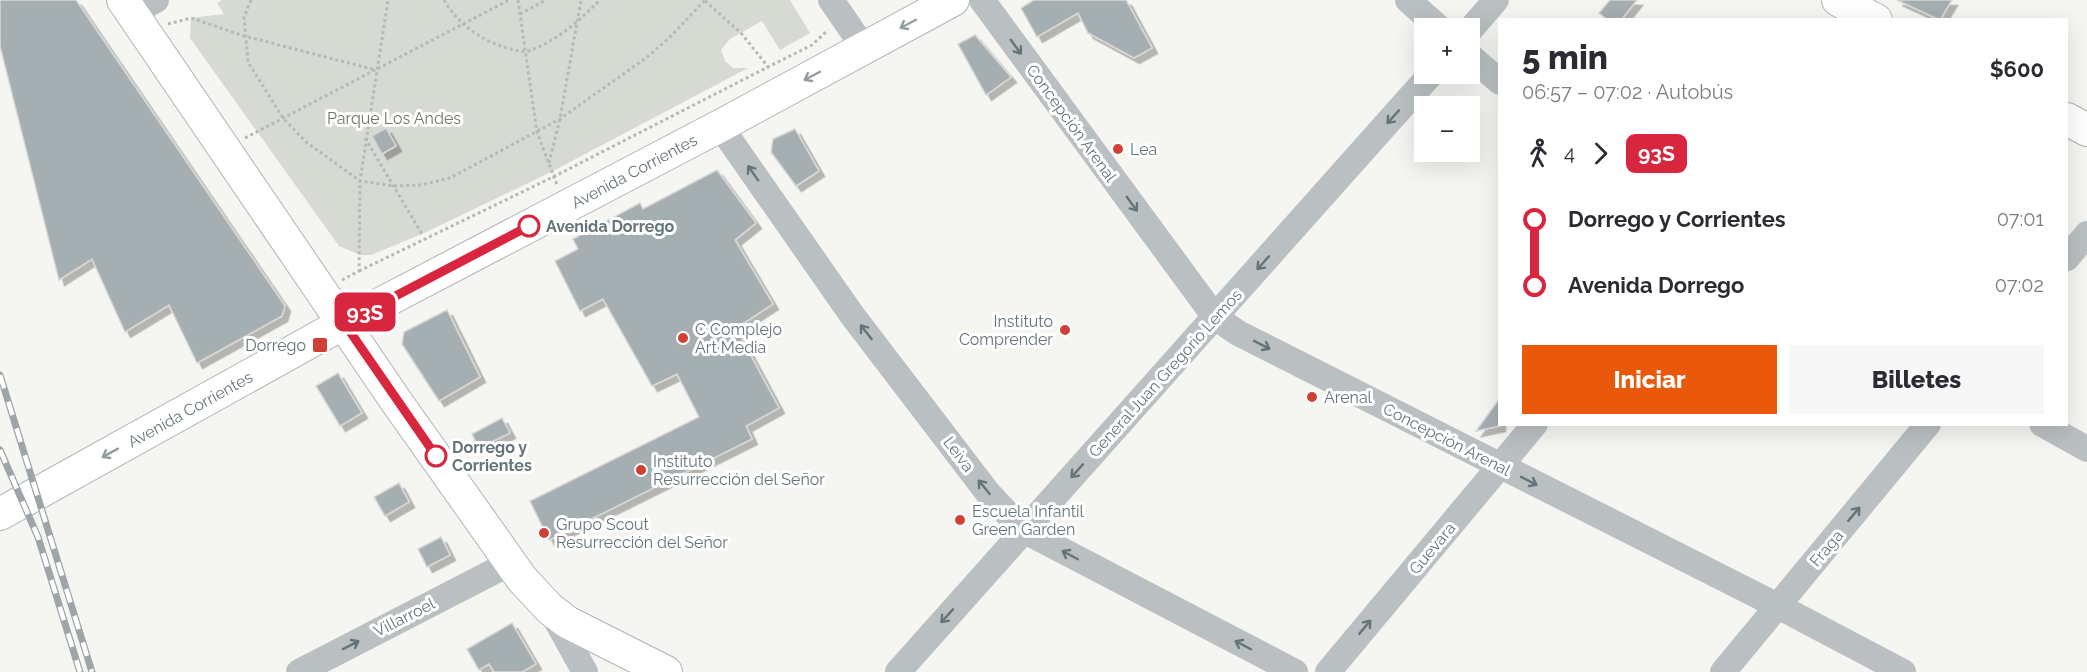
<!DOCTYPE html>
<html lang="es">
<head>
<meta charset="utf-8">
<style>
	body { margin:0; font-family:Raleway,sans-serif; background:#f7f7f7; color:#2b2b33; height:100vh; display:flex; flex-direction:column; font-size:22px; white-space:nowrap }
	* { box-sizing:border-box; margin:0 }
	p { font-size:20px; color:#7c7c81 }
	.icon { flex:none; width:33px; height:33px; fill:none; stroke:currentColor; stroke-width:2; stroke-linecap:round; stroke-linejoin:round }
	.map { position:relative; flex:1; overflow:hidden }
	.sheet { position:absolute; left:1498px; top:18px; width:570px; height:408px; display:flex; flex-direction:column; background:#fff; border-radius:0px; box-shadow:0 6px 24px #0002 }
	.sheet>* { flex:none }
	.badge { padding:0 12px; border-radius:9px; font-size:21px; line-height:39px }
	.controls { position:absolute; left:1414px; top:18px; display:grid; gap:12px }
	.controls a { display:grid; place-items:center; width:66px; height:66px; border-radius:0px; background:#fff; box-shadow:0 6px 24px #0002; font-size:30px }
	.map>.badge { position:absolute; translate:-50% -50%; box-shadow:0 0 0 3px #fff }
	.legs { display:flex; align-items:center; gap:9px; height:66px; padding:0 24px; font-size:20px }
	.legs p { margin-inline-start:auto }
	.head { display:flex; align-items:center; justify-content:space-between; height:102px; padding:0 24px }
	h1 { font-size:33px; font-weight:800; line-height:45px }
	.primary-button { display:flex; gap:12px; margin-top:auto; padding:12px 24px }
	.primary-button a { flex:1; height:69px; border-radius:0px; background:#ea580c; color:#fff; font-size:24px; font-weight:800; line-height:69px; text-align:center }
	.primary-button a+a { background:#f7f7f7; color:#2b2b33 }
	ul { padding:0 24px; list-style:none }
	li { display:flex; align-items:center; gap:21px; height:66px; font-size:22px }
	li i { display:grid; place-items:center; width:9px; height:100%; margin:0 8px; background:currentColor }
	li i::after { content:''; width:15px; height:15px; margin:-8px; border:4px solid; border-radius:50%; background:#fff }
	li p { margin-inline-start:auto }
	li:first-child i { background:linear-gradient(#0000 50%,currentColor 0) }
	li:last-child i { background:linear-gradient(currentColor 50%,#0000 0) }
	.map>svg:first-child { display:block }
	.green { fill:#d6dad2 }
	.building { fill:#a5aeb1; stroke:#d7d6d5; stroke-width:1.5; filter:url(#shadow) }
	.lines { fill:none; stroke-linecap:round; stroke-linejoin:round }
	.major-casing { stroke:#aeb4b6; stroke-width:34 }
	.path { stroke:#b5b9ba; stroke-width:3; stroke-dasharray:3 3; stroke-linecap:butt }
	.minor { stroke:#bac0c2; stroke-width:26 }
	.major { stroke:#fff; stroke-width:32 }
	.rail-casing { stroke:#9da5a8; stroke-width:7 }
	.rail { stroke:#fff; stroke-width:4.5; stroke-dasharray:14; stroke-linecap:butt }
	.oneway { stroke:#929ea2 }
	.oneway2 { stroke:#63757a }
	.line-1-casing { stroke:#fff; stroke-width:14 }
	.line-1 { stroke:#d7263d; stroke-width:9 }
	.poi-dot { fill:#d14037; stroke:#fff; stroke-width:2 }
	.stop-1-dot { fill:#fff; stroke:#d7263d; stroke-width:3 }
	.labels { text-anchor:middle; stroke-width:6; stroke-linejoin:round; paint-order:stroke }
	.park-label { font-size:16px; fill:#6d7866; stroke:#fff }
	.street-label { font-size:16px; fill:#63757a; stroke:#fff }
	.poi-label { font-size:16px; fill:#63757a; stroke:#fff; text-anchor:start }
	.stop-label { font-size:16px; font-weight:bold; fill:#63757a; stroke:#fff; text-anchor:start }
</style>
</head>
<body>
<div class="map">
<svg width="2087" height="672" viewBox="0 0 2087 672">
	<defs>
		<filter id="shadow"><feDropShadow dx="5.5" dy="5.5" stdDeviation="0" flood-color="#0004"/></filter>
	</defs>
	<rect width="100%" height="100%" fill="#f5f5f2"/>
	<path class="green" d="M222,0H790L810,33L780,50L762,21L730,39L721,50L725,61L733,68H748L551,172L422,234L371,255H360L339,246L190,38L191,18L224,14L217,3Z"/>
	<g class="building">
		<path d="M0,0H76L285,306L282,316L197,363L169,305L125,332L92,259L59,280L0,46Z"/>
		<path d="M1034,0H1126L1152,48L1134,58L1088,33L1078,13L1037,37L1021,8Z"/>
		<path d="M1610,0H1637L1621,20H1607L1599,13Z"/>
		<path d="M1897,0H1952L1940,20Z"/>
		<path d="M975,35L1011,77L986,95L958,44Z"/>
		<path d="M386,128L396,146L382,154L372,136Z"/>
		<path d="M795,129L819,171L796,186L771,152L773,139Z"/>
		<path d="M717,170L756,223L735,240L773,304L736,328L779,408L746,426L752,439L549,540L530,501L699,417L677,374L652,386L603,299L580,311L555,261L578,249L573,239L640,203L643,209Z"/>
		<path d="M447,310L480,377L439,401L402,344L404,332Z"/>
		<path d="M338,373L362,413L340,426L316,386Z"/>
		<path d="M1500,398V426L1476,431Z"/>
		<path d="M502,418L510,433L479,448L472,434Z"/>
		<path d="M399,483L409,502L385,516L374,497Z"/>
		<path d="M441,537L450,555L427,567L418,549Z"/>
		<path d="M512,623L536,664L522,672H494L489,664L479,670L467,649Z"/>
	</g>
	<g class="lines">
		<g class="major-casing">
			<g id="major">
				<path d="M123,0L396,401L522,579L550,609L567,622L666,672"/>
				<path d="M1838,0L1876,20"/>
				<path d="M2067,119L2087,130"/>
				<path d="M0,514L344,323L720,126L953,0"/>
			</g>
		</g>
		<g class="path">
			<path d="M251,0L244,17L248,62L283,118L306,142L360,181L394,186L421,185L450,178L560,119L646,58L668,39L705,0"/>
			<path d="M444,0C459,26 486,44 515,50C519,51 523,52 528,51C556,42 580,20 600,0"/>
			<path d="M518,0L537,132L557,185"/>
			<path d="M705,1L741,33L769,68"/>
			<path d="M520,14L546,0"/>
			<path d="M168,24L191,18L244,36L376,70"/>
			<path d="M245,138L509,0"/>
			<path d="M365,138L422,234"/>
			<path d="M549,163L560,119L581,0"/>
			<path d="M359,271L553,177L768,67L812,45L828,30"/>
			<path d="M342,280L359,271L360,181L388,0"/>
		</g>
		<g class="minor">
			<path d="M831,0L864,48"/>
			<path d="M982,0L1215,317L1238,333L1778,606L1903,672"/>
			<path d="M1408,0L1439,28"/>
			<path d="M132,13L156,0"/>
			<path d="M1470,30L1496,0"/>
			<path d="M1470,56L1500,82"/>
			<path d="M720,126L852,315L988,493L1023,530L1295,672"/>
			<path d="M2067,258L2087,234"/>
			<path d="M2042,424L2087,449"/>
			<path d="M550,609L585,672"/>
			<path d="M299,672L510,563"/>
			<path d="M898,672L1431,74"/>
			<path d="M1328,672L1535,424"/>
			<path d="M1723,672L1928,424"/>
		</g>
		<use href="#major" class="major"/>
		<g class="rail-casing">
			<g id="rail">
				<path d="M0,375L92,672"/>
				<path d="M0,450L38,537L80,672"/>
			</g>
		</g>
		<use href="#rail" class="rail"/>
	</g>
	<defs><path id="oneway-shaft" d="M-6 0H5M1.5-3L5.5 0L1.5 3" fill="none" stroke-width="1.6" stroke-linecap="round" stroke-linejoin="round" transform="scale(1.5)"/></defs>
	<g class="oneway">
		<use href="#oneway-shaft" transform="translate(908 24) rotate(152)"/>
		<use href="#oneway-shaft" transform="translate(812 76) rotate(152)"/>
		<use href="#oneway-shaft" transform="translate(110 453) rotate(151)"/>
	</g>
	<g class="oneway2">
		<use href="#oneway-shaft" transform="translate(1016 47) rotate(54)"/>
		<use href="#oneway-shaft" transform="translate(1393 117) rotate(132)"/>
		<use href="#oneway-shaft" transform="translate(753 173) rotate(-125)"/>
		<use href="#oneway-shaft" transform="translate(1132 204) rotate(54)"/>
		<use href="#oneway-shaft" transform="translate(1263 263) rotate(132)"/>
		<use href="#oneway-shaft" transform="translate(866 332) rotate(-128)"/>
		<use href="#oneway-shaft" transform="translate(1262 345) rotate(27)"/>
		<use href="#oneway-shaft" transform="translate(1077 471) rotate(132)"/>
		<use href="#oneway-shaft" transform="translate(1529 481) rotate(27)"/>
		<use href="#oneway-shaft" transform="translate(984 487) rotate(-129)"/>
		<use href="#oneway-shaft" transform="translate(1854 514) rotate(-50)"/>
		<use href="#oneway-shaft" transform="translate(1070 555) rotate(-152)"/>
		<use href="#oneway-shaft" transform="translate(947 616) rotate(132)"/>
		<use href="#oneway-shaft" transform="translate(1365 627) rotate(-50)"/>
		<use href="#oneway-shaft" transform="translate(351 645) rotate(-27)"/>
		<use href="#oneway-shaft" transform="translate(1243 645) rotate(-152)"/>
	</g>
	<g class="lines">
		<g class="line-1-casing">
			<path id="line-1" d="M436,456L344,323L529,226"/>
		</g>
		<use href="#line-1" class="line-1"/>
	</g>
	<g class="poi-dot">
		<circle cx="1118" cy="149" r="6"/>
		<circle cx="1065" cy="330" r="6"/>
		<circle cx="683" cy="338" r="6"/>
		<rect x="312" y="337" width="16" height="16" rx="3"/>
		<circle cx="1312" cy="397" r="6"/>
		<circle cx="641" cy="470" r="6"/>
		<circle cx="960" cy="520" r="6"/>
		<circle cx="544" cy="533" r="6"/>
	</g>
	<g class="stop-1-dot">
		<circle cx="529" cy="226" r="10"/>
		<circle cx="436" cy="456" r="10"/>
	</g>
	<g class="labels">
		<g class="park-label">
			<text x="394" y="124">Parque Los Andes</text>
		</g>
		<g class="street-label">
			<text transform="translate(1072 123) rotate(54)" y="6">Concepción Arenal</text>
			<text transform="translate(634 171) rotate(-28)" y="6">Avenida Corrientes</text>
			<text transform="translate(1165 373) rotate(-48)" y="6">General Juan Gregorio Lemos</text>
			<text transform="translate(190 409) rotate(-29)" y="6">Avenida Corrientes</text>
			<text transform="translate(1447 439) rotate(27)" y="6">Concepción Arenal</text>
			<text transform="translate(959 454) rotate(53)" y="6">Leiva</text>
			<text transform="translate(1432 548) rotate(-50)" y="6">Guevara</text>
			<text transform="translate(1826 548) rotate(-50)" y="6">Fraga</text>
			<text transform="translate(404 617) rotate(-27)" y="6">Villarroel</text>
		</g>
		<g class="poi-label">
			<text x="1130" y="155">Lea</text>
			<text x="1053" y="327" text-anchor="end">Instituto<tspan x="1053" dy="18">Comprender</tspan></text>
			<text x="695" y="335">C Complejo<tspan x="695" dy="18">Art Media</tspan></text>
			<text x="306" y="351" text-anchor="end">Dorrego</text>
			<text x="1324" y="403">Arenal</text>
			<text x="653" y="467">Instituto<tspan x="653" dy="18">Resurrección del Señor</tspan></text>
			<text x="972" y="517">Escuela Infantil<tspan x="972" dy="18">Green Garden</tspan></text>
			<text x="556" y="530">Grupo Scout<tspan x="556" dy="18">Resurrección del Señor</tspan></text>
		</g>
		<g class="stop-label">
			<text x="546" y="232">Avenida Dorrego</text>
			<text x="452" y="453">Dorrego y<tspan x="452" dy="18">Corrientes</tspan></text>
		</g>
	</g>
</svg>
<div class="controls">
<a>+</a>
<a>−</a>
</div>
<b class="badge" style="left:365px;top:312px;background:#d7263d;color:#fff">93S</b>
<section class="sheet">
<div class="head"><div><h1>5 min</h1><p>06:57 – 07:02 · Autobús</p></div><b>$600</b></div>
<div class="legs"><svg class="icon" aria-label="walk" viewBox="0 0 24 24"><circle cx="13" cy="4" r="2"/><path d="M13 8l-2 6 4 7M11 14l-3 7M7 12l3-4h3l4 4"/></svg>4<svg class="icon" aria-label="forward" viewBox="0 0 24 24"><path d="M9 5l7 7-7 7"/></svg><b class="badge" style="background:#d7263d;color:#fff">93S</b></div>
<ul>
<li><i style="color:#d7263d"></i><b>Dorrego y Corrientes</b><p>07:01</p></li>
<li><i style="color:#d7263d"></i><b>Avenida Dorrego</b><p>07:02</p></li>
</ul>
<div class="primary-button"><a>Iniciar</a><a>Billetes</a></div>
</section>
</div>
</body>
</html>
